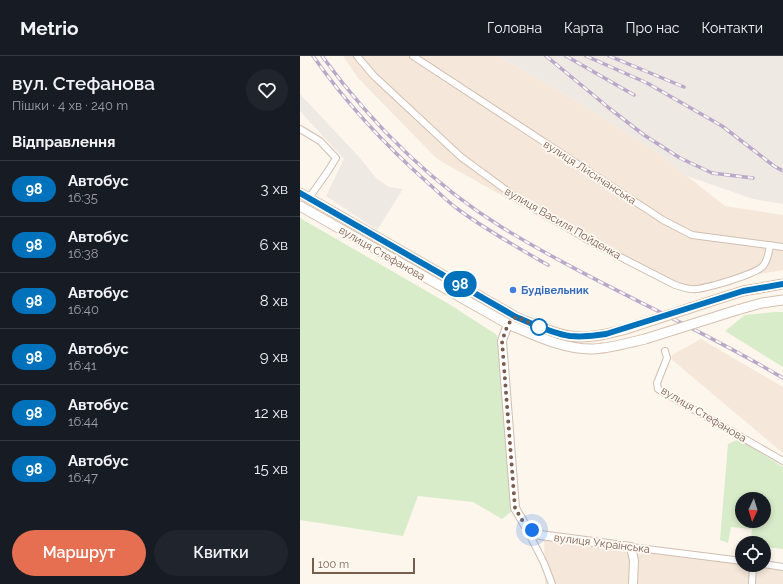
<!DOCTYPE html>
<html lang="uk">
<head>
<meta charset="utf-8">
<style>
	body { margin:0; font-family:Raleway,sans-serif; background:#20242c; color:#f1f3f6; height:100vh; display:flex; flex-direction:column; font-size:15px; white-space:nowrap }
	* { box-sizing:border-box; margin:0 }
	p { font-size:13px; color:#9ea1a6 }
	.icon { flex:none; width:22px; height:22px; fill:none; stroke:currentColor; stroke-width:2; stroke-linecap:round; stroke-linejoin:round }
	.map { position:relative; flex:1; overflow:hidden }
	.drawer { display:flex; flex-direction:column; background:#171b24; width:300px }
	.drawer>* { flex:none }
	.badge { padding:0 8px; border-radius:13px; font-size:14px; line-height:26px }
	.needle { width:26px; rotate:184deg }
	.fabs { position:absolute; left:435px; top:436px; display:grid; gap:8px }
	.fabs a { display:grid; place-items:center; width:36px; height:36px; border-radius:50%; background:#171b24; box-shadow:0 2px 6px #0003; font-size:20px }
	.scale { position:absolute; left:12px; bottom:10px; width:103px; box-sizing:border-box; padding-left:4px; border:2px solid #7a5c4d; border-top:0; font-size:11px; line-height:14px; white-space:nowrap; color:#7a5c4d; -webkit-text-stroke:3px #fffaf3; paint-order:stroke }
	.you { position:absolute; width:20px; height:20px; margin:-10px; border:3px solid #fff; border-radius:50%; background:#1a73e8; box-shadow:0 0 0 6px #1a73e833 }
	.map>.badge { position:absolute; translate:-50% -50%; box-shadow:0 0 0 2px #fff }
	h2 { padding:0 12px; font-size:15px; line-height:36px }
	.round { display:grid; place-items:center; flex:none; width:42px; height:42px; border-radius:21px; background:#20242c }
	.overview { display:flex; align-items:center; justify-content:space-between; height:68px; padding:0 12px }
	h1 { font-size:19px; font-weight:600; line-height:30px }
	.primary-button { display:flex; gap:8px; margin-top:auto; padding:8px 12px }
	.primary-button a { flex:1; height:46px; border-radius:24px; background:#e76f51; color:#fff; font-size:16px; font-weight:600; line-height:46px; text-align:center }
	.primary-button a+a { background:#20242c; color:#f1f3f6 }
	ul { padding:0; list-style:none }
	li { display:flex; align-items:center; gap:12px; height:56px; padding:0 12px; border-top:1px solid #363941 }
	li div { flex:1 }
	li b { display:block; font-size:15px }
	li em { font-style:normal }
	li .badge { min-width:44px; font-weight:700; text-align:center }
	header { display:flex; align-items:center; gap:24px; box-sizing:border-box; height:56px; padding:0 20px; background:#171b24; border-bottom:1px solid #363941 }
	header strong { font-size:19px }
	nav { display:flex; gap:22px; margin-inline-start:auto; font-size:14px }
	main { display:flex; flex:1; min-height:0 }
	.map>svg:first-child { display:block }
	.residential { fill:#f5e8da }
	.industrial { fill:#efe9e4 }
	.green { fill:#d8ecc9; fill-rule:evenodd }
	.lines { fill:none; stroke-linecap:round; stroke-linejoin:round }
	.minor-casing { stroke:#d1beb0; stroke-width:8 }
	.tertiary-casing { stroke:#d1beb0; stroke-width:10 }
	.secondary-casing { stroke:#d6c0b0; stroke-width:11 }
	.minor { stroke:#fff; stroke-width:6 }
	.tertiary { stroke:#fff; stroke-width:8 }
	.secondary { stroke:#fff; stroke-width:9 }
	.rail-casing { stroke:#b9a8c9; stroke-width:3.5 }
	.rail { stroke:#fffaf3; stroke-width:2; stroke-dasharray:6; stroke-linecap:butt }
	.secondary-bridge-casing { stroke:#d6c0b0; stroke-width:11; stroke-linecap:butt }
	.secondary-bridge { stroke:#fff; stroke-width:9 }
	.line-casing { stroke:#fff; stroke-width:9 }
	.line { stroke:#0072bc; stroke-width:6 }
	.walk { stroke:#7a5c4d; stroke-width:4; stroke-dasharray:0 7.2 }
	.shop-dot { fill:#3f7fe0; stroke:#fffaf3; stroke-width:1.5 }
	.stop-dot { fill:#fff; stroke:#0072bc; stroke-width:2 }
	.labels { text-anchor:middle; stroke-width:3.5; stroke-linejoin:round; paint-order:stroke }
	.street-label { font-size:11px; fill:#7a5c4d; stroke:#fffaf3 }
	.shop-label { font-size:11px; font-weight:bold; fill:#366cbe; stroke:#fffaf3; text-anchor:start }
</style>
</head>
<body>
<header>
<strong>Metrio</strong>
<nav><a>Головна</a><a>Карта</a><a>Про нас</a><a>Контакти</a></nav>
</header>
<main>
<section class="drawer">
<div class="overview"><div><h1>вул. Стефанова</h1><p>Пішки · 4 хв · 240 m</p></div><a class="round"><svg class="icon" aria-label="heart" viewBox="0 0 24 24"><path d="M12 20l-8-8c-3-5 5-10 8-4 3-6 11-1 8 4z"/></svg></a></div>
<h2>Відправлення</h2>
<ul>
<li><span class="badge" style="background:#0072bc;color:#fff">98</span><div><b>Автобус</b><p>16:35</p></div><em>3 хв</em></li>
<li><span class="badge" style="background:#0072bc;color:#fff">98</span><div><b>Автобус</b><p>16:38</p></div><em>6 хв</em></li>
<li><span class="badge" style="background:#0072bc;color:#fff">98</span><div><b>Автобус</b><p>16:40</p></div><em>8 хв</em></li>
<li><span class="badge" style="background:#0072bc;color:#fff">98</span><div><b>Автобус</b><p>16:41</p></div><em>9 хв</em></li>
<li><span class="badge" style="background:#0072bc;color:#fff">98</span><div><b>Автобус</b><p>16:44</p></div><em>12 хв</em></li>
<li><span class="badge" style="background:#0072bc;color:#fff">98</span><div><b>Автобус</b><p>16:47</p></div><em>15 хв</em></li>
</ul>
<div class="primary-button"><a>Маршрут</a><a>Квитки</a></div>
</section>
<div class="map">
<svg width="483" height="528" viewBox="0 0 483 528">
	<rect width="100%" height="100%" fill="#fdf6ec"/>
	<g class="residential">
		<path d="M43,0H198L270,41L354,94L425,150L483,159V214L454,219L388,237L306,198L137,103L58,22Z"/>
		<path d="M401,283L483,331V397L371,303L372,299Z"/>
		<path d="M244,484L340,498L346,495L442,508V509H452L483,513V528H245Z"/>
	</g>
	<g class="industrial">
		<path d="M198,0H483V148L453,143L387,120L354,94L270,41Z"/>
		<path d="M0,38L60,102L76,122L89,131L103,133L77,174L26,140L44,103L0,55Z"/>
	</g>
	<g class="green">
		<path d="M0,162L149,248L197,279L212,455L202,463L173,446L118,440L103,480L0,464Z"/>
		<path d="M476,256H483V311L425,275L445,259Z"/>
		<path d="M439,383L483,411V493L464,491V487H453L451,482L452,473L431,471L428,487L420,484L428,388ZM442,443H464V465H442Z"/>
	</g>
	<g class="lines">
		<g class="minor-casing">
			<g id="minor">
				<path d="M57,0L74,20L161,101L217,142L295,188L375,229C382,231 389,234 396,233C408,232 456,218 463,210C468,204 469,196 470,189"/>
				<path d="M113,0L363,164L392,179L483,191"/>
				<path d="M0,73L20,85L36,102L28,115L9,142"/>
				<path d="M365,295L367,302L357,327L358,333L483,405"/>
				<path d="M225,470L244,507L252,528"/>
				<path d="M331,491L442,505"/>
				<path d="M464,508L483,511"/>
				<path d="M452,528L453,509"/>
			</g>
		</g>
		<g class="tertiary-casing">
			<path id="tertiary" d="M208,268L202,285L215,452L225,469L240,479L331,491L334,505L333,528"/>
		</g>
		<g class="secondary-casing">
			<g id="secondary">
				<path d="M0,137L216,261C233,268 251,277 270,280C288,283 308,278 326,273"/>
				<path d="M0,150L208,268C234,279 264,294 294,293C311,292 328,287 345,283"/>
				<path d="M424,241L443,235L483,228"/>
				<path d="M437,254L462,247L483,244"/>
			</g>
		</g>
		<use href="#minor" class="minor"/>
		<use href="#tertiary" class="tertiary"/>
		<use href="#secondary" class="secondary"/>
		<g class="rail-casing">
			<g id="rail">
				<path d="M13,0C46,47 85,89 128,127C137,135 145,143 155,151C184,173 217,191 248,209"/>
				<path d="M22,0C71,67 132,128 203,172C293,227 392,268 483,322"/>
				<path d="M246,0L309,52L344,79L380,102L412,117L453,122"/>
				<path d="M266,0L334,39"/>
				<path d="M286,0L347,27L422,70L474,110L483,115"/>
				<path d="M309,0L384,31"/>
			</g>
		</g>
		<use href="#rail" class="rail"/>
		<g class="secondary-bridge-casing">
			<g id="secondary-bridge">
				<path d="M326,273L424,241"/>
				<path d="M345,283L437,254"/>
			</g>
		</g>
		<use href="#secondary-bridge" class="secondary-bridge"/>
	</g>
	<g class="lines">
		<g class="line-casing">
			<path id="line" d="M0,137L216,261C233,268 253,278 270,280C282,281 294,280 306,278L443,235L483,228"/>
		</g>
		<use href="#line" class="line"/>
		<path class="walk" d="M232,474L225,469L215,452L202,285L208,268L216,261L239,271"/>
	</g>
	<circle class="shop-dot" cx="213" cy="234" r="4"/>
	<circle class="stop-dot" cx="239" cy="271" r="8"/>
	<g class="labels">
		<g class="street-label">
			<text transform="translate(290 116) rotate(33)" y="4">вулиця Лисичанська</text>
			<text transform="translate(263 167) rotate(30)" y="4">вулиця Василя Пойденка</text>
			<text transform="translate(82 197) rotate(30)" y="4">вулиця Стефанова</text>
			<text transform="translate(404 358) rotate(31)" y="4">вулиця Стефанова</text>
			<text transform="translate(302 487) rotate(7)" y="4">вулиця Українська</text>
		</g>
		<g class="shop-label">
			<text x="221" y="238">Будівельник</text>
		</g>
	</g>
</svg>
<div class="fabs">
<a><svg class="needle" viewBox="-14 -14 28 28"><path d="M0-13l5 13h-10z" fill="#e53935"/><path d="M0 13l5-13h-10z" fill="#9ea1a6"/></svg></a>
<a><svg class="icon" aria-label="locate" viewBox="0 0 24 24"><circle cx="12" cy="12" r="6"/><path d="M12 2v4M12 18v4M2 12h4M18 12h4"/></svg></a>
</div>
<div class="scale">100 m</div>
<div class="you" style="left:232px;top:474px"></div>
<b class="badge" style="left:160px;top:228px;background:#0072bc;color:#fff">98</b>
</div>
</main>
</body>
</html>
